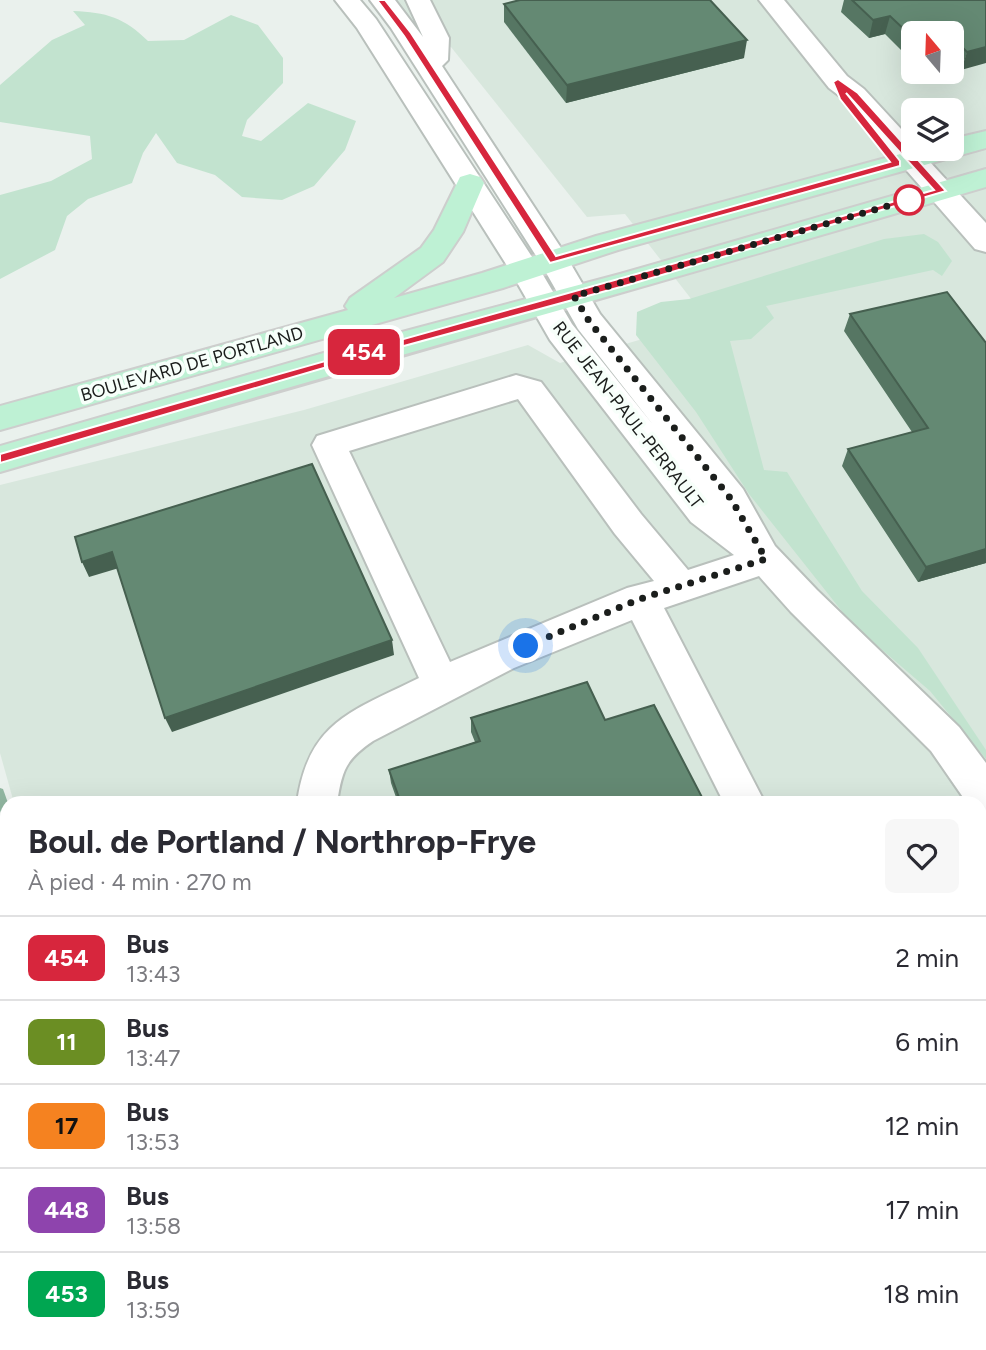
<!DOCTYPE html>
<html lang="fr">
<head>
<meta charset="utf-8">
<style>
	body { margin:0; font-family:Figtree,sans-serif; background:#f7f7f7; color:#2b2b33; height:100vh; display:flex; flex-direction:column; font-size:26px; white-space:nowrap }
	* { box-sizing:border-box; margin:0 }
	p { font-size:23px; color:#7c7c81 }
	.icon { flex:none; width:38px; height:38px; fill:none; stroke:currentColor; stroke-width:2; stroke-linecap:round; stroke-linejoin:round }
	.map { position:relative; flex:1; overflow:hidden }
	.panel { position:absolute; left:0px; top:796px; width:987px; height:555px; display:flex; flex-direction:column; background:#fff; border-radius:21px 21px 0 0; box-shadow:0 7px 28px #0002 }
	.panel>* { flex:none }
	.badge { padding:0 14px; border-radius:10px; font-size:24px; line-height:46px }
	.needle { width:46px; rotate:341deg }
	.buttons { position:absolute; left:901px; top:21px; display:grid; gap:14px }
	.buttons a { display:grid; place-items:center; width:63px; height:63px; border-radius:10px; background:#fff; box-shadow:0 7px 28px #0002; font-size:35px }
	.you { position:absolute; width:35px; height:35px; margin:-18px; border:5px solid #fff; border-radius:50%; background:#1a73e8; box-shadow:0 0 0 10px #1a73e833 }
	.map>.badge { position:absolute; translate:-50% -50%; box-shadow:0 0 0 4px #fff }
	.round { display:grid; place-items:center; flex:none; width:74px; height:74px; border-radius:10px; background:#f7f7f7 }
	.overview { display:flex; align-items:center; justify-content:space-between; height:119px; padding:0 28px }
	h1 { font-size:33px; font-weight:700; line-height:52px }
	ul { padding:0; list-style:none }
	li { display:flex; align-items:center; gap:21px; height:84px; padding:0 28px; border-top:2px solid #e1e1e2 }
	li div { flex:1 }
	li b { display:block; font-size:26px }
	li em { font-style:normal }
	li .badge { min-width:77px; font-weight:700; text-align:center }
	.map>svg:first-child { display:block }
	.built { fill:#d8e7dd; fill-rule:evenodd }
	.green { fill:#c2e3cf }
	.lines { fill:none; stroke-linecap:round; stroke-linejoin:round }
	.stream { fill:#91b7a1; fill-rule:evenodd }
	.minor-casing { stroke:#b9c0bc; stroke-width:4 }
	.major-casing { stroke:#cdcecd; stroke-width:4 }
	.highway-casing { stroke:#cdcecd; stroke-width:4 }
	.minor { fill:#fff; fill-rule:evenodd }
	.major { fill:#bef1d4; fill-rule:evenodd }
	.highway { fill:#93e7b8; fill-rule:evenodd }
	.wall { fill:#567663 }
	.shaded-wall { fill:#466050 }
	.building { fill:#648973; stroke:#466050; stroke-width:2 }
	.line { fill:#d7263d; stroke:#fff; stroke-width:2 }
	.walk { stroke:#1b1e1c; stroke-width:7; stroke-dasharray:0 12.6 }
	.stop-dot { fill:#fff; stroke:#d7263d; stroke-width:3.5 }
	.labels { text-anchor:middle; stroke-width:7; stroke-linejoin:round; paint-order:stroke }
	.far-street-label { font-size:18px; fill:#1b1e1c; stroke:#f7fffa }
</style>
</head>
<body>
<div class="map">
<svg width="986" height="1350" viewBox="0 0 986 1350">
	<rect width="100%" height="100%" fill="#eaf1ed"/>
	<path class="built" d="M393,0H986V1350H162L160,1344H980V803H14L0,753V485L304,410L528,345L560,363L646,338L692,300L625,214L587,217L451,47L422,42ZM914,33H952V72H914ZM914,110H952V149H914Z"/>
	<g class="green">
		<path d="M73,11C106,12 125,18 148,41L184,40L231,15L258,25L283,58V83L247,120L242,136L261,141L308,103L356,121L345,150L314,186L282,200L242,197L215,175L177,163L156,133L143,153L132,183L88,199L67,216L55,250L0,279V195L51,181L92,159L90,136L0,122V85L52,40L85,25Z"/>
		<path d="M924,234L938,242L952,261L942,276L933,270L766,306L774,318L751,339L730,341L764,470L787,472L862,591L918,648L986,750V759L930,691L852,624L749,494L696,412L636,335L637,312L661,302L689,299L884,239Z"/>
	</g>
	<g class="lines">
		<g class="stream">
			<path d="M0,788L3,789L8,803L7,823L4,822L0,810Z"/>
			<path d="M113,1344H125L126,1350H114Z"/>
		</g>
		<g class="minor-casing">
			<g id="minor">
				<path d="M335,0H360L376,19L536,263L572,324L654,426L578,329L540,262L391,28L370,0H395L423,37L406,0H430L449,38L448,60L442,66L565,254L600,314L743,489L775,546L817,590L959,727L986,763V814L980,812V803H967L931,751L791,612L759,576L664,608L765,803H724L632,620L514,668L373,741C345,760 342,771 337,803H297C308,721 353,711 419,678L312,445L317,436L516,375L541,382L641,514L688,570L734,555L691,522L550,340L511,272L357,28ZM518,399L615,534L654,581L627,588L450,662L349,451Z"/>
				<path d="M759,0H784L847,76L864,89L914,143V149H918L986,223V252L975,249L846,101L829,88Z"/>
				<path d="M980,1241L986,1243V1303L980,1301Z"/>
				<path d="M390,1344H442L444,1350H392Z"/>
			</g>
		</g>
		<g class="major-casing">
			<g id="major">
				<path d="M986,131V148L618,250L503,288L0,430V406L348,310L345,306L350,298L421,248L434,230L460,177L470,174L480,177L484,183L463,232L443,262L394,298L482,273L596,236L919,149H952V139Z"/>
				<path d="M986,169V187C658,284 328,374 0,472V446L334,350L620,274Z"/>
			</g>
		</g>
		<g class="highway-casing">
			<g id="highway">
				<path d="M0,1162L7,1165V1252L0,1249Z"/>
				<path d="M7,1324V1344H48V1350H0V1334Z"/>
			</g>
		</g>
		<use href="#minor" class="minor"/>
		<use href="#major" class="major"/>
		<use href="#highway" class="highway"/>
	</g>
	<g class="wall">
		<path d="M844,0H986L961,70L952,62V33H914V54L903,52L885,34L869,38L841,12Z"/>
		<path d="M504,4L744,58L566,103L504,22Z"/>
		<path d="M947,292L986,563L918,582L842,466L848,449L912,432L844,331L850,314Z"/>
		<path d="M471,718L605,720L705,803H398L391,783L389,770L475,742L471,732Z"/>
	</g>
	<g class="shaded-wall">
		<path d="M890,16L885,34L869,38L873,20Z"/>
		<path d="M747,40L744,58L566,103L567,85Z"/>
		<path d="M986,47V63L961,70L967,52Z"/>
		<path d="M986,549V563L918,582L926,567Z"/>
		<path d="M112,552L119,568L89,577L82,562Z"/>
		<path d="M392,640L394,655L172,732L165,718Z"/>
	</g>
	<g class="building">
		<path d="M520,0H710L747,40L567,85L504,4Z"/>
		<path d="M852,0H986V47L967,52L958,43L952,42V33H914V35L909,34L890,16L873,20Z"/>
		<path d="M947,292L986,343V549L926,567L848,449L928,428L850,314Z"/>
		<path d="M312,464L392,640L165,718L112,552L82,562L75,537Z"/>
		<path d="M587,682L605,720L654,705L705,803H401L389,770L480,741L471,718Z"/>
		<path d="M485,1344H969L956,1350H487Z"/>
	</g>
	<path class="line" d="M377,0H385L411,33L556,256L890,162L840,99L833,82L838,79L858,93L946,191L628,285L334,365L0,463V454C311,363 623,279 934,190L846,93L900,161V166L550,263L404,36Z"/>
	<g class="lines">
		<path class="walk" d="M526,646L640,599L766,559L731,499L589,321L574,296L909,200"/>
	</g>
	<circle class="stop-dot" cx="909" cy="200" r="14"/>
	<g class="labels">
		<g class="far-street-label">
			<text transform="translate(192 364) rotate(-16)" y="6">BOULEVARD DE PORTLAND</text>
			<text transform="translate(628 415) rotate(52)" y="6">RUE JEAN-PAUL-PERRAULT</text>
		</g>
	</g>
</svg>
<div class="buttons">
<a><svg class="needle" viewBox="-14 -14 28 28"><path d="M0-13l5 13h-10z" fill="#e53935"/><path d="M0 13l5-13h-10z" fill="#7c7c81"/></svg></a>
<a><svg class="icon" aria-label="layers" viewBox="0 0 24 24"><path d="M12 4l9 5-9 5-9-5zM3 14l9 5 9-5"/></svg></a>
</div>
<div class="you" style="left:526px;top:646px"></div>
<b class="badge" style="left:364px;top:352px;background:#d7263d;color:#fff">454</b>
<section class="panel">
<div class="overview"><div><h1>Boul. de Portland / Northrop-Frye</h1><p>À pied · 4 min · 270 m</p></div><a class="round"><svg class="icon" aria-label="heart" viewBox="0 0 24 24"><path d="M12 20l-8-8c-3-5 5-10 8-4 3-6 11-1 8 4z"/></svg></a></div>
<ul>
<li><span class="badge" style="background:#d7263d;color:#fff">454</span><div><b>Bus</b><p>13:43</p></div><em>2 min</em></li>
<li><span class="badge" style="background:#6b8e23;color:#fff">11</span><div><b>Bus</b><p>13:47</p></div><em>6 min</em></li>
<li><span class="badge" style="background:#f58220;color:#111">17</span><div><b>Bus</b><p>13:53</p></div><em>12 min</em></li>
<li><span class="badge" style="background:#8e44ad;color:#fff">448</span><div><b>Bus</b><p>13:58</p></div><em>17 min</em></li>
<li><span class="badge" style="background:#00a651;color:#fff">453</span><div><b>Bus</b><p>13:59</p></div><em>18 min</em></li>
</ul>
</section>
</div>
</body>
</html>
